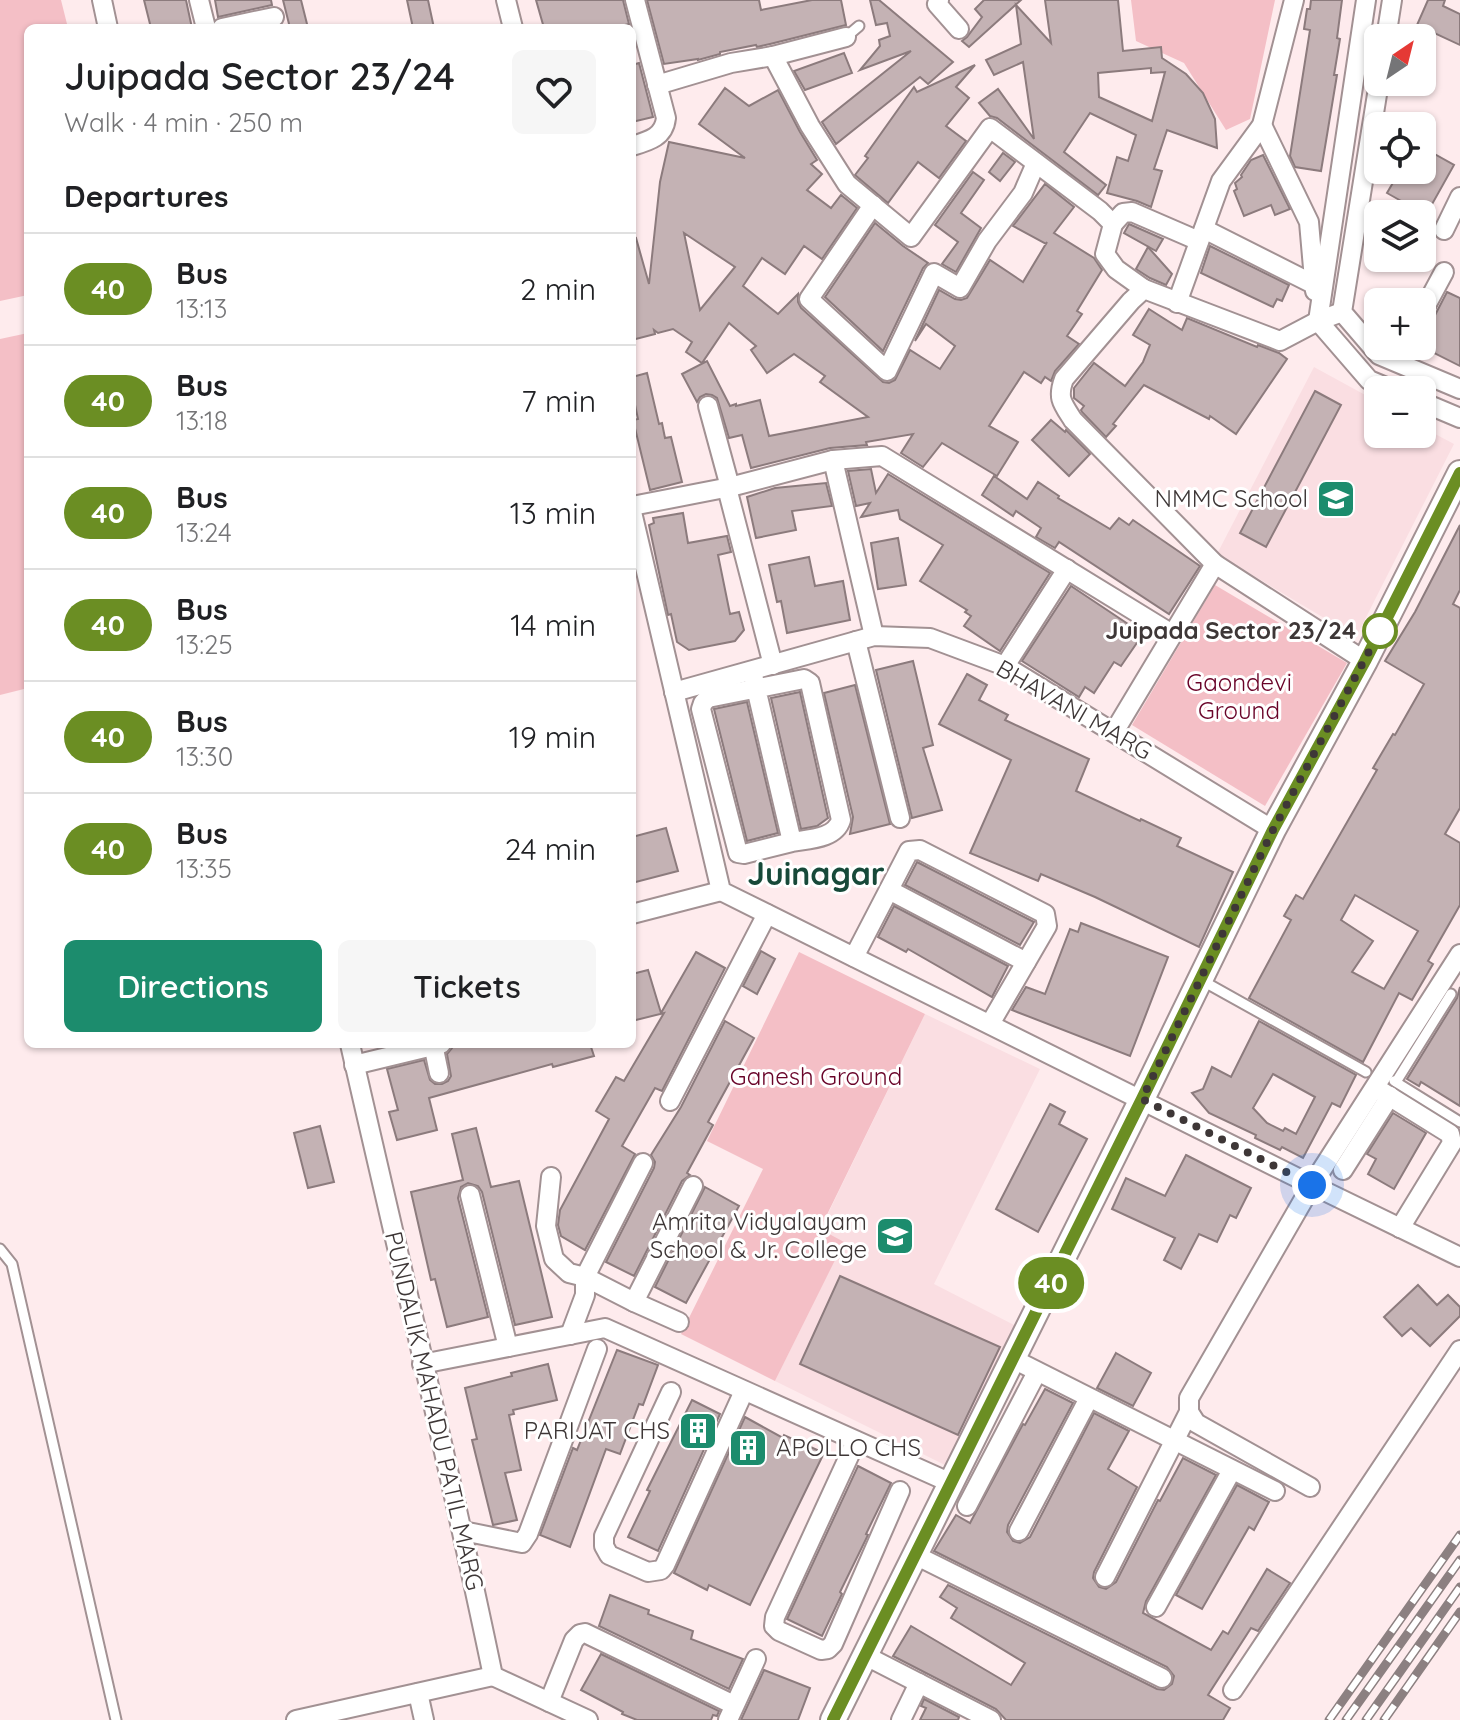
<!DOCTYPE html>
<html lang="en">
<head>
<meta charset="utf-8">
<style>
	body { margin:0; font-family:Quicksand,sans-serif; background:#f6f6f6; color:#202124; height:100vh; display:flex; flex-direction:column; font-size:30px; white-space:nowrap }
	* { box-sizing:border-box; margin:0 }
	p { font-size:26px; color:#757577 }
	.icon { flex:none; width:44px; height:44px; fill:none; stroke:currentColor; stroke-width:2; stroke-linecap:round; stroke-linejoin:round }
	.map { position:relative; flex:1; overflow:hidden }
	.drawer { position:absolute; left:24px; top:24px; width:612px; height:1024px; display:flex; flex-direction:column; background:#fff; border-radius:12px; box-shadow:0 2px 6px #0004 }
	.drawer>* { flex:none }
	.badge { padding:0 16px; border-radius:26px; font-size:28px; line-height:52px }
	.needle { width:52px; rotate:35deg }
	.controls { position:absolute; left:1364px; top:24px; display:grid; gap:16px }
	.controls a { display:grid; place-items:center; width:72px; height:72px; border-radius:12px; background:#fff; box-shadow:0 2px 6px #0004; font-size:40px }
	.you { position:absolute; width:40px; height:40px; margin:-20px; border:6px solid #fff; border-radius:50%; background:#1a73e8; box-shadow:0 0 0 12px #1a73e833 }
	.map>.badge { position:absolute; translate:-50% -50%; box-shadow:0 0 0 4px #fff }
	h2 { padding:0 40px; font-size:30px; line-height:72px }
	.round { display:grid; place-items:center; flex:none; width:84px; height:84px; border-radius:12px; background:#f6f6f6 }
	.overview { display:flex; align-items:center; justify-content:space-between; height:136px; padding:0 40px }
	h1 { font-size:38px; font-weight:600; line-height:60px }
	.cta { display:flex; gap:16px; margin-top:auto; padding:16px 40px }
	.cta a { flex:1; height:92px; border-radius:12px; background:#1c8c6d; color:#fff; font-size:32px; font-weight:600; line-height:92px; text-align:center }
	.cta a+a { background:#f6f6f6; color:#202124 }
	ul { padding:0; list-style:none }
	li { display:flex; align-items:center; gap:24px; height:112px; padding:0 40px; border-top:2px solid #e0e0e0 }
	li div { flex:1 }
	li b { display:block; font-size:30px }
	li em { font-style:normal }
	li .badge { min-width:88px; font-weight:700; text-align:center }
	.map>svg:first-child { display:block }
	.built { fill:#fadee2 }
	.green { fill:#f4bfc6 }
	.building { fill:#c4b2b4; stroke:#8c7b7d; stroke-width:2; fill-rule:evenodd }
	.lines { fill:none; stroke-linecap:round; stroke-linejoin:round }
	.lane-casing { stroke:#a29193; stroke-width:13 }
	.street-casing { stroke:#a29193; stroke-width:22 }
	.secondary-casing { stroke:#a29193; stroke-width:28 }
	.lane { stroke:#fff; stroke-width:9 }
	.street { stroke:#fff; stroke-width:18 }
	.secondary { stroke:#fff; stroke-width:24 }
	.rail-casing { stroke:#8c8081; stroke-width:9 }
	.rail { stroke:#fff; stroke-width:6; stroke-dasharray:18; stroke-linecap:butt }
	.line-casing { stroke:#fff; stroke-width:18 }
	.line { stroke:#6b8e23; stroke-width:12 }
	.walk { stroke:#3e3737; stroke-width:8; stroke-dasharray:0 14.4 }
	.stop-dot { fill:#fff; stroke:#6b8e23; stroke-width:4 }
	.labels { text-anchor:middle; stroke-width:6; stroke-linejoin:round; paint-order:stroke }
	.poi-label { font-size:24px; fill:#3e3737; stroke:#fff; text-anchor:end }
	.stop-label { font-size:24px; font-weight:bold; fill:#3e3737; stroke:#fff; text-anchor:end }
	.park-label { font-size:24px; fill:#690328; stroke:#fff }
	.street-label { font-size:24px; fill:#3e3737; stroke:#fff }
	.district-label { font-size:32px; font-weight:bold; fill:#174939; stroke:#fff }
</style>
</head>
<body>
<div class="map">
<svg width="1460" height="1720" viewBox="0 0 1460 1720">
	<rect width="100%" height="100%" fill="#feebed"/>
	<g class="built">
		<path d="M1314,367L1378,402V434H1422V427L1454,444L1356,637L1217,554Z"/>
		<path d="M925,1014L1040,1069L934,1284L1018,1327L949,1467L775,1381L843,1243L820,1230Z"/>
	</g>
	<g class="green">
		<path d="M0,0H61L68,28H28V295L0,301Z"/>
		<path d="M1131,0H1275L1250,119L1226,130L1184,63L1136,41Z"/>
		<path d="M28,333V688L0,695V339Z"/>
		<path d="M1215,585L1347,663L1265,806L1132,725Z"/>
		<path d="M799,952L925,1014L820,1229L844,1242L775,1381L681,1334L763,1169L707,1141Z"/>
	</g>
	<g class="building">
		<path d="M144,0H186L192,28H151Z"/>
		<path d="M215,0H271L272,5L218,17Z"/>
		<path d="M283,0H301L308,28H290Z"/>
		<path d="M407,0H428L434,28H413Z"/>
		<path d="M536,0H623L629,24L612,28H544Z"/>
		<path d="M647,0H759L761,10L812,0H841L846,25L770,44L757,47L756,45L720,52V54L698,60V59L664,64Z"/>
		<path d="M870,0H879L953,62L928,84L920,77L836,144L822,122L911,51L860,70L880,46L879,40L890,36L887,23L876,25Z"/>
		<path d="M984,0H1021L969,47L962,41L967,37L982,17L975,9Z"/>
		<path d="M1045,0H1118L1123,51L1161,47L1162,58L1186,74L1203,93L1215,119L1217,148L1167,130L1154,169L1162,171L1151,207L1137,201L1107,193L1117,157L1128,161L1136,135L1090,113L1064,152L1106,185L1098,195L997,118L990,116L979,103L998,89L1034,139L1023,62L994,75L986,60L1021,44L1016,5L1051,43ZM1151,68V73L1165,72L1152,121L1099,97L1098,73Z"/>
		<path d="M1311,0H1342L1337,38L1340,39L1334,75H1337L1321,171L1295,167L1290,156L1310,30L1304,29L1307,9H1310Z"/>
		<path d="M1428,0H1445L1443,6L1460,14V45L1417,25Z"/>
		<path d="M844,53L852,73L805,90L794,71Z"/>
		<path d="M639,63L653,117L632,122V65Z"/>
		<path d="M975,65L956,87L969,98L946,126L966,141L939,178L918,162L888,203L855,175L868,158L865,156L914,87L917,92Z"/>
		<path d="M725,88L749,106L778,90L800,132L817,160L811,164L822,174L807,190L831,208L841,195L857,208L822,259L804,246L785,274L762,258L743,286L778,314L798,294V302L801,308L883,382L889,383L895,380L910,350L940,369L955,346L926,324L915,341L939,290L955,299L961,300L967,298L990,260L1023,282L1047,242L1046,244L1013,226L1045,184L1074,207L1054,233L1094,258L1102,270L1077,311L1082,314L1067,336L1079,344L1055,371L1051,381L1045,377L1041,383L1024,372L989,426L1018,442L997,476L942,443L923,467L901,453L913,434L866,442L867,445L830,448L751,468L742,435L729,438L717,398L712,395L706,394L700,397L697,402L682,374L707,361L730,406L736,404V406L760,400L769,436L868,417L820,382L825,376L794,354L767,373L751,350L756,346L729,323L702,363L686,352L692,342L673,329L658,333L654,330L655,334L632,340V239L636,238L649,284L660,182L669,142L745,158L699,124ZM684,233L735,267L700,310Z"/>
		<path d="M1422,147L1454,165L1426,215L1387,193L1394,181L1377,172V170H1422Z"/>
		<path d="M1003,153L1015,162L1000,181L989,172Z"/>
		<path d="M1263,155L1290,209L1275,215L1271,205L1244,216L1234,191L1237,189L1235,183L1242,177L1241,175L1251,160Z"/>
		<path d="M973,172L984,180L961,213L981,228L956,272L942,264L958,242L935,225Z"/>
		<path d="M875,223L903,246L928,263L923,268L883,351L825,297Z"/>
		<path d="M1129,224L1163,239L1156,251L1124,233Z"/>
		<path d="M1210,246L1289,285L1282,301L1277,299L1273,307L1201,273Z"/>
		<path d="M1148,247L1172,274L1166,285L1150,278L1136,269Z"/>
		<path d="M1447,292L1460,298V366L1422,347V331L1425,324L1433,319Z"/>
		<path d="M1149,309L1182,330L1187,318L1257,347L1258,345L1279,353L1287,359L1236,434L1210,416L1209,419L1144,385L1113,424L1116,426L1106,437L1082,412L1081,410L1084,406L1074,398V388L1094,363L1125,386L1143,362L1150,345L1133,335Z"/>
		<path d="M647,373L659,424L662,423L665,438L671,437L682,482L650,490L633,420L638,419L632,391V377Z"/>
		<path d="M1315,391L1341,405L1266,547L1240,533Z"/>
		<path d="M1051,420L1065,432L1066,430L1090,454L1069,476L1032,440Z"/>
		<path d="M871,469L876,493L888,474L1050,573L1000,651L964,626L971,616L965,612L967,610L920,581L943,545L900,519L898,510L861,517L870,503L856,506L848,471Z"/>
		<path d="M994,476L1027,499L1038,482L1059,496L1058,498L1110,529L1119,518L1129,525L1133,520L1200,566L1169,614L1059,542L1055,548L1036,537L1041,528L1016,511L1013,516L982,495Z"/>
		<path d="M826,483L832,506L792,511L796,530L756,538L747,497L775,488Z"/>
		<path d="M683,513L688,543L727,536L731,552L718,555L730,614L739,612L744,630L735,641L689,650L677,642L671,614L668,615L649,525L654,523L653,518Z"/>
		<path d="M1460,525V590L1453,604L1460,608V808L1445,834L1460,843V905L1428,961L1433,964L1412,1000L1399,993L1363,1062L1249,998L1291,920L1284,916L1296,895L1303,899L1377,770L1373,768L1393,734L1395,735L1424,684L1385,661L1415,612ZM1355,895L1418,931L1384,989L1352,972L1373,941L1341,920Z"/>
		<path d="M898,538L906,585L878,589L871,543Z"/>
		<path d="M809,557L815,586L843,581L850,620L787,633L781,601L777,602L769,565Z"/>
		<path d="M1071,586L1143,634L1121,666L1114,662L1094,693L1085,687L1079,697L1022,661Z"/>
		<path d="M913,661L933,745L923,748L942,810L912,818L876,670Z"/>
		<path d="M967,674L987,685L979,700L1008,715L1005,720L1089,759L1076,791L1140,821L1141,819L1181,838L1177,846L1233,872L1199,947L1095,897L1041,874L1038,881L970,853L1011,760L939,724Z"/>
		<path d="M855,685L890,824L850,834L853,817L824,693Z"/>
		<path d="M800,692L828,818L817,826L801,829L771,698Z"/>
		<path d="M747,702L778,833L747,841L714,709Z"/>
		<path d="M666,828L678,871L632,883V837Z"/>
		<path d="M917,862L1034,922L1020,945L905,885Z"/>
		<path d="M894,906L1008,966L992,997L908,949L906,952L878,937Z"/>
		<path d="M1081,923L1168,957L1130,1056L1012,1010L1026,987L1045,994L1070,929L1078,932Z"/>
		<path d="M761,951L775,959L757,994L743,986Z"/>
		<path d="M696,952L725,968L662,1091L655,1088L622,1146L635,1154L585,1250L561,1236L558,1225L560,1210L609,1119L596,1111L616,1077L624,1081L664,1013L632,1021V974L648,970L661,1013Z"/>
		<path d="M1460,987V1106L1421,1082L1419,1086L1407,1079L1457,998Z"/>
		<path d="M725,1021L754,1038L708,1122L713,1125L687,1173L690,1175L682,1181L634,1276L606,1262L654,1168L655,1162L651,1155L681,1107Z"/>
		<path d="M1259,1021L1356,1075L1340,1107L1332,1103L1303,1158L1282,1147L1280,1150L1255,1138L1256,1135L1209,1113L1192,1093L1203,1089L1212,1067L1231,1077ZM1273,1074L1315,1097L1296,1134L1285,1128L1283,1131L1267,1123L1253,1108Z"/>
		<path d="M453,1044H590L594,1056L553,1067L552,1064L429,1098L437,1130L397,1140L389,1112L398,1110L387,1069L424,1060L430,1080L435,1084H442L448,1081L451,1076L447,1054L452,1048Z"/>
		<path d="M1050,1104L1065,1112L1059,1124L1087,1139L1038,1232L996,1209Z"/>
		<path d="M1393,1113L1426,1133L1394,1189L1368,1174L1376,1159L1367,1154Z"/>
		<path d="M320,1126L334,1182L308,1188L294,1133Z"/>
		<path d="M476,1128L491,1187L519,1181L552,1317L515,1325L482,1192L478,1186L468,1183L461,1187L458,1198L488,1317L447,1327L435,1279L431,1280L411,1192L463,1180L452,1134Z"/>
		<path d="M1186,1155L1251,1188L1236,1218L1230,1215L1217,1242L1199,1234L1181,1269L1164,1260L1175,1238L1112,1209L1126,1178L1165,1196Z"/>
		<path d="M705,1187L739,1206L686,1303L655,1287Z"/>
		<path d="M840,1276L1000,1347L958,1435L800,1364Z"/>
		<path d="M1418,1285L1437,1305L1448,1295L1460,1307V1316L1430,1346L1411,1328L1402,1336L1384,1317Z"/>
		<path d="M617,1350L658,1365L643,1405L639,1404L620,1454L606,1449L570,1547L540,1535L573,1448L577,1450Z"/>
		<path d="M1116,1353L1151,1373L1133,1406L1097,1388Z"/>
		<path d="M548,1364L557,1400L513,1410L514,1414L509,1415L521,1470L505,1473L517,1520L493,1525L472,1440L477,1439L465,1388L512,1376L511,1373Z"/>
		<path d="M1045,1389L1073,1403L1008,1525L1007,1532L1013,1541L1020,1543L1030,1537L1094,1413L1129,1431L1108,1469L1137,1487L1094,1572L1093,1578L1099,1587L1106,1589L1116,1582L1158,1500L1160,1501L1183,1458L1216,1475L1146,1601L1143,1613L1211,1650L1223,1631L1228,1634L1267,1569L1290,1583L1258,1631L1251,1628L1208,1695L1230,1708L1223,1720H1006L996,1709L893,1656L911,1626L1011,1685L1025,1663L951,1618L957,1608L940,1597L948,1585L1157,1689L1164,1690L1172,1684L1174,1676L1167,1667L934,1551L956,1515L970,1523L1023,1424L1025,1425Z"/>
		<path d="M692,1400L720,1414L658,1551L628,1537L650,1491L647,1490Z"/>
		<path d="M745,1417L783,1438L784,1435L824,1453L750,1605L709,1585L707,1590L674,1573Z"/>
		<path d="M858,1466L891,1483L866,1534L868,1535L840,1592L842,1594L822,1636L787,1619Z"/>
		<path d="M1237,1485L1269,1502L1254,1530L1249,1527L1202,1609L1176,1595Z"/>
		<path d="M610,1595L649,1610L648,1614L693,1631L691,1639L743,1659L729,1689L599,1626Z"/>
		<path d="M601,1654L719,1711L717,1716L713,1715L711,1720H637L622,1714L623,1712L581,1690Z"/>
		<path d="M764,1670L810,1688L798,1720H741Z"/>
		<path d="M924,1699L959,1717L958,1720H920L926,1708L921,1706Z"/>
	</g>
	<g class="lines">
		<g class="lane-casing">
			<g id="lane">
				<path d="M846,37L859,26"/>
				<path d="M1201,980L1366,1072"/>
				<path d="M1394,1081L1460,1122"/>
				<path d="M1396,1082L1451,994"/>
				<path d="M0,1249L12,1264L116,1720"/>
			</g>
		</g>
		<g class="street-casing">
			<g id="street">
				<path d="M102,0L108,28"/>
				<path d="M199,0L206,28"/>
				<path d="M506,0L513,28"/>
				<path d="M939,0L937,4L959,29"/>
				<path d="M1366,0L1318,321L1369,380L1393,390"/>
				<path d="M222,28L274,17"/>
				<path d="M1386,38L1392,0"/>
				<path d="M773,56L810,126L847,184L911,237L990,128L1100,211L1113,224L1105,254L1116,269L1144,289"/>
				<path d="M1379,82L1342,312L1379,355L1460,389"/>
				<path d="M657,85L731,63L773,56L846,37"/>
				<path d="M1262,125L1309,222L1315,291"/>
				<path d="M632,146C649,141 664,137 666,118L635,0"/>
				<path d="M873,205L809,299L887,371L934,273L960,288L987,241L1023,193L1036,163"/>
				<path d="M1113,224L1123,213L1132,212L1199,241"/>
				<path d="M1204,229L1315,285"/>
				<path d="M1444,230L1460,197"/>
				<path d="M1177,303L1221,181L1262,125L1294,0"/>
				<path d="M1342,312L1318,321L1280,341L1144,289L1131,301L1064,379C1057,398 1062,403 1073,420L1215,564L1365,661"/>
				<path d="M1422,313L1444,272"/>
				<path d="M1422,402L1460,418"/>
				<path d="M708,406L730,487"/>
				<path d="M833,460L874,636"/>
				<path d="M727,488L773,665"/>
				<path d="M632,506L730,487L833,460L882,456L1172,634"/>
				<path d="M632,512L721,891L1312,1185L1460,1257"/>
				<path d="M856,641L900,818"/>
				<path d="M1005,666L1067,569"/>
				<path d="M752,671L756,688L792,842L744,854L738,853L701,709L703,703L708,698L804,679L810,683L841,820C835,839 809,839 792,842"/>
				<path d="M674,692L874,636L930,638L1005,666L1273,830"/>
				<path d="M1114,732L1215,564"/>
				<path d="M889,890L1026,962"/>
				<path d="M632,914L721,891"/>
				<path d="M854,957L909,851L920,850L1045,914L1047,926L990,1024"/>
				<path d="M350,1044C398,1254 449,1464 493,1676L588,1720"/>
				<path d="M433,1044L439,1073"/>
				<path d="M354,1065L441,1044"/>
				<path d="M1376,1088L1450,1134L1452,1143L1400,1228"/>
				<path d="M670,1101L767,914"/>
				<path d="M1343,1170L1390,1096"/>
				<path d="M551,1177L546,1226L554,1259L569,1273L585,1277L634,1302L693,1186"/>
				<path d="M470,1195L508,1347"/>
				<path d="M634,1302L679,1322"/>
				<path d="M570,1335L585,1295V1277L643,1163"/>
				<path d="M1013,1359L1275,1491"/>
				<path d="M422,1364L605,1328L951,1483"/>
				<path d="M671,1392L604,1536V1546L609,1555L648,1572L661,1570L665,1565L744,1391"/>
				<path d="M856,1441L775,1617L774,1626L779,1631L821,1650L828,1649L833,1644L900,1491"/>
				<path d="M1310,1487L1196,1423L1189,1412V1398L1312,1185L1460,954"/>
				<path d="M967,1506L1037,1372"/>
				<path d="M463,1531L522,1543L528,1534L597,1349"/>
				<path d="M1019,1531L1089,1398"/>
				<path d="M915,1555L1162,1678"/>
				<path d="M1105,1577L1189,1412"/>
				<path d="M1156,1607L1232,1470"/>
				<path d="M866,1656L991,1720"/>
				<path d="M1233,1690L1460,1350"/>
				<path d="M418,1693L424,1720"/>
				<path d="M549,1702L574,1640L580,1634L585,1633L734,1705"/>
				<path d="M296,1720L493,1676"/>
				<path d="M728,1720L756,1659"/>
				<path d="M901,1720L919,1683"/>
			</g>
		</g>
		<g class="secondary-casing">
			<path id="secondary" d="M833,1720L1142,1099L1273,830L1365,661L1460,473"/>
		</g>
		<use href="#lane" class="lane"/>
		<use href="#street" class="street"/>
		<use href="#secondary" class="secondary"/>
		<g class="rail-casing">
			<g id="rail">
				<path d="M1329,1720L1460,1535"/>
				<path d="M1346,1720L1460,1560"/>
				<path d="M1366,1720L1460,1587"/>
				<path d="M1384,1720L1460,1612"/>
			</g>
		</g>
		<use href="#rail" class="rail"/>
	</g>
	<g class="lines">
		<g class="line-casing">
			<path id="line" d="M833,1720L1142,1099L1273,830L1365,661L1460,473"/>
		</g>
		<use href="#line" class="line"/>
		<path class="walk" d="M1312,1185L1142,1099L1273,830L1380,631"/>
	</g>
	<defs>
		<g id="school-square" transform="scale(2)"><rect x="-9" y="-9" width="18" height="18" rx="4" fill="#1c8c6d" stroke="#fff"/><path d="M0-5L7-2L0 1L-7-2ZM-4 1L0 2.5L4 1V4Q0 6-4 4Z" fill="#fff"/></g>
		<g id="building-square" transform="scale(2)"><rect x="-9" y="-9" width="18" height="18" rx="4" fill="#1c8c6d" stroke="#fff"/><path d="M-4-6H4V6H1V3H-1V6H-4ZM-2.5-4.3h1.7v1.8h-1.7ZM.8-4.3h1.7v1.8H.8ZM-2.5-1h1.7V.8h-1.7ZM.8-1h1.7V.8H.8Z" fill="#fff"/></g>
	</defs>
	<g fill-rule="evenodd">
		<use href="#school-square" x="1336" y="499"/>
		<use href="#school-square" x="895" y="1236"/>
		<use href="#building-square" x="698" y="1431"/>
		<use href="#building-square" x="748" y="1448"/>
	</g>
	<circle class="stop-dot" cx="1380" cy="631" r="16"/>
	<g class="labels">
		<g class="poi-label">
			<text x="1308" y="507">NMMC School</text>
			<text x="867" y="1230">Amrita Vidyalayam<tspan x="867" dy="28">School &amp; Jr. College</tspan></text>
			<text x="670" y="1439">PARIJAT CHS</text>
			<text x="776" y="1456" text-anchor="start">APOLLO CHS</text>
		</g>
		<g class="stop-label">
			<text x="1356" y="639">Juipada Sector 23/24</text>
		</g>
		<g class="park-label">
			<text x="1239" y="691">Gaondevi<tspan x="1239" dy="28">Ground</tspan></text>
			<text x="816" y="1085">Ganesh Ground</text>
		</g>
		<g class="street-label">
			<text transform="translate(1074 710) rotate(30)" y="8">BHAVANI MARG</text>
			<text transform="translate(434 1411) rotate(77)" y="8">PUNDALIK MAHADU PATIL MARG</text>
		</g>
		<g class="district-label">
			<text x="816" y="885">Juinagar</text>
		</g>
	</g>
</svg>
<div class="controls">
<a><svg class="needle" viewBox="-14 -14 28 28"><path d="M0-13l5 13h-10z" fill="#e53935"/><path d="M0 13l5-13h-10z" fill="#757577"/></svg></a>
<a><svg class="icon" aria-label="locate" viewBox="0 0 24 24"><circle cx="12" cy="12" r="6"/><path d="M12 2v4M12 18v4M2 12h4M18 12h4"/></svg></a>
<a><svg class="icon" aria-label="layers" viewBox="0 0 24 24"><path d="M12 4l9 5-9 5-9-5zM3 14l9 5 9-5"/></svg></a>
<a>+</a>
<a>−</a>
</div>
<div class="you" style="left:1312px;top:1185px"></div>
<b class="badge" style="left:1051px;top:1283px;background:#6b8e23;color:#fff">40</b>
<section class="drawer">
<div class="overview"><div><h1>Juipada Sector 23/24</h1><p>Walk · 4 min · 250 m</p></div><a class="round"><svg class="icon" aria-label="heart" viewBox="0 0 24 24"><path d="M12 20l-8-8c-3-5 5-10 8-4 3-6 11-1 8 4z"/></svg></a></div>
<h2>Departures</h2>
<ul>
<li><span class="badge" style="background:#6b8e23;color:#fff">40</span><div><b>Bus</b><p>13:13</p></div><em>2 min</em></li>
<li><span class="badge" style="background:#6b8e23;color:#fff">40</span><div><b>Bus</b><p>13:18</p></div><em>7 min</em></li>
<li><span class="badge" style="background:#6b8e23;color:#fff">40</span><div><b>Bus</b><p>13:24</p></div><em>13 min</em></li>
<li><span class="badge" style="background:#6b8e23;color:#fff">40</span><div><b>Bus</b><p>13:25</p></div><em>14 min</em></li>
<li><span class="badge" style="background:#6b8e23;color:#fff">40</span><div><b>Bus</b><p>13:30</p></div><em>19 min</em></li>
<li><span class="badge" style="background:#6b8e23;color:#fff">40</span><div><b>Bus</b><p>13:35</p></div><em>24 min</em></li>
</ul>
<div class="cta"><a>Directions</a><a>Tickets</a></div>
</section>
</div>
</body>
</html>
